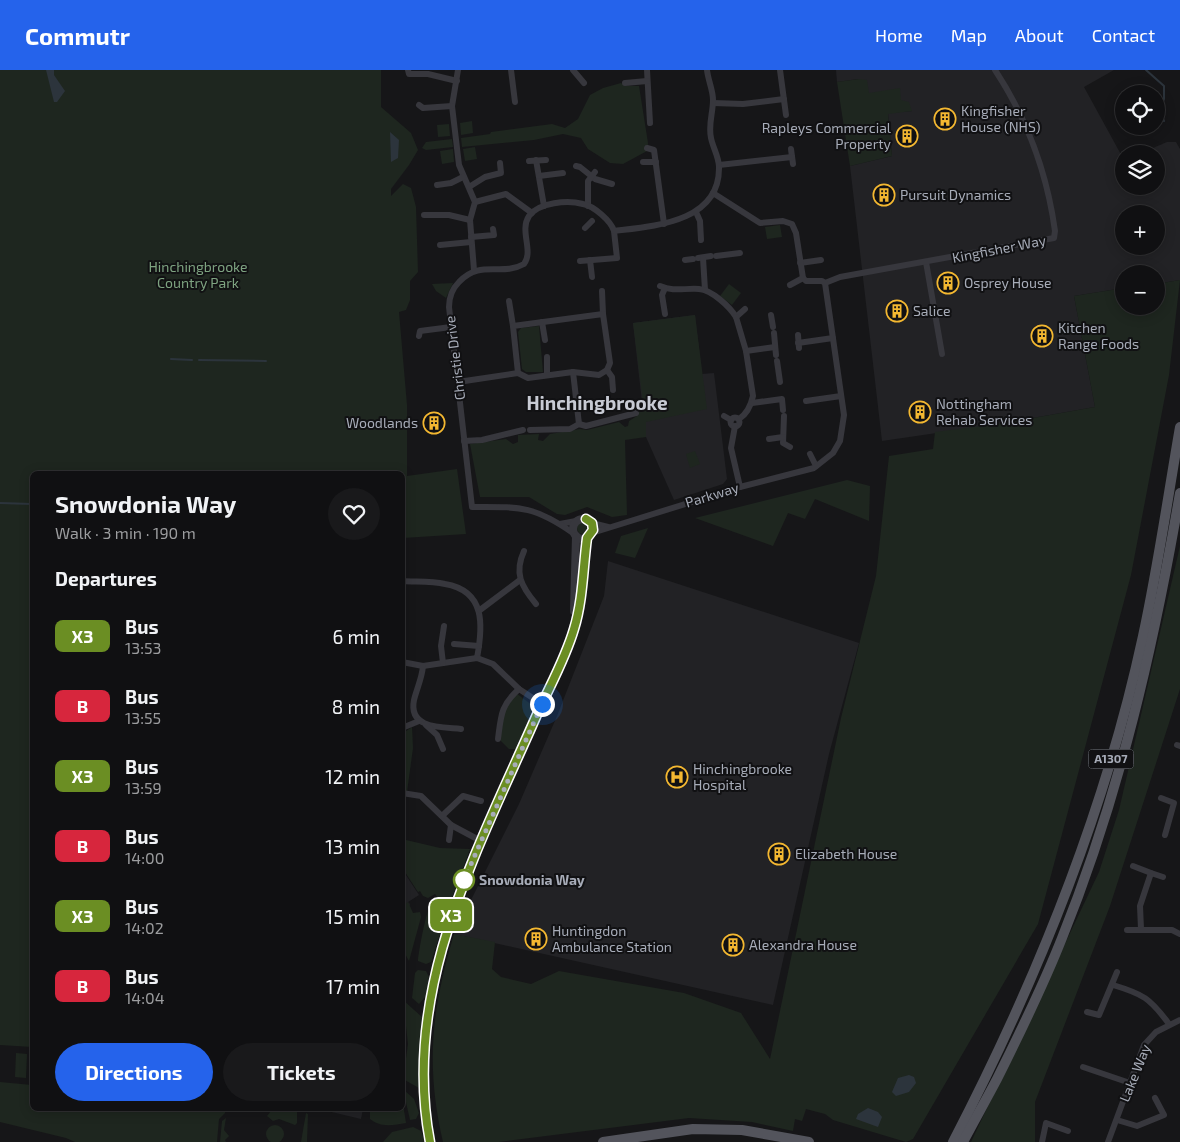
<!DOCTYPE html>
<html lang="en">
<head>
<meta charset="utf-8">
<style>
	body { margin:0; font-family:"Exo 2",sans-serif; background:#19191b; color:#f1f3f6; height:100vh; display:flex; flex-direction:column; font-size:19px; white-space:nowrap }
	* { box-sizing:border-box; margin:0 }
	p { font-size:16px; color:#9c9d9f }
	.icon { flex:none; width:28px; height:28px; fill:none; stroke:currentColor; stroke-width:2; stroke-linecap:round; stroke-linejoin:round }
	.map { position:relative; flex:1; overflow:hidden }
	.details { position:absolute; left:30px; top:401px; width:375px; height:640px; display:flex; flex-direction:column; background:#101012; border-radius:8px; box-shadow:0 2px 12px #0003,0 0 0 1px #303032 }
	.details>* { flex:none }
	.badge { padding:0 10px; border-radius:8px; font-size:18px; line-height:32px }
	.buttons { position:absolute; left:1115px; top:15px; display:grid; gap:10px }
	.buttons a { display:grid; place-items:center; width:50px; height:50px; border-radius:50%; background:#101012; box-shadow:0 2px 12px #0003,0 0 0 1px #303032; font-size:25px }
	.you { position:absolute; width:25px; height:25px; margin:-12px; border:4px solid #fff; border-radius:50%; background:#1a73e8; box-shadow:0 0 0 8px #1a73e833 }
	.map>.badge { position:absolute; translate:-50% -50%; box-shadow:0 0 0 2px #fff }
	h2 { padding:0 25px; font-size:19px; line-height:45px }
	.round { display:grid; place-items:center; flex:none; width:52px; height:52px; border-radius:26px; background:#19191b }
	.overview { display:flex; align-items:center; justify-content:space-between; height:85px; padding:0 25px }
	h1 { font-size:24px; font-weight:700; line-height:38px }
	.cta { display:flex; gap:10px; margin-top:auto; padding:10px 25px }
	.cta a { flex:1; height:58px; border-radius:30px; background:#2563eb; color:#fff; font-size:20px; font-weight:700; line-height:58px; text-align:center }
	.cta a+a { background:#19191b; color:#f1f3f6 }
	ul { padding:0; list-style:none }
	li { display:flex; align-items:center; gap:15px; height:70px; padding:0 25px }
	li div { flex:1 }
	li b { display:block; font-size:19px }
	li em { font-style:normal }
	li .badge { min-width:55px; font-weight:700; text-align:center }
	header { display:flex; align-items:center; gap:30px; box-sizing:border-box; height:70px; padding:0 25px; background:#2563eb; color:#fff }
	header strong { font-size:24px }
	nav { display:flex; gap:28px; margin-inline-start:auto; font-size:18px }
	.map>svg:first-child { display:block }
	.built { fill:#222225; fill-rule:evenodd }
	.green { fill:#1e261f }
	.water { fill:#2c343c }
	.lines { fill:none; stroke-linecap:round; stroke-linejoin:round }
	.stream { stroke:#2c343c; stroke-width:2 }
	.minor { stroke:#37373d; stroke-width:6 }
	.tertiary { stroke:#37373d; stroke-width:8 }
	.primary { stroke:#53545c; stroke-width:10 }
	.line-casing { stroke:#fff; stroke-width:11 }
	.line { stroke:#6b8e23; stroke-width:8 }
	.walk { stroke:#a7acb8; stroke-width:5; stroke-dasharray:0 9 }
	.stop-dot { fill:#fff; stroke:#6b8e23; stroke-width:2.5 }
	.labels { text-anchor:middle; stroke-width:4; stroke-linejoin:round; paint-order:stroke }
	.shield { fill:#111113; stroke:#7a7e86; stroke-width:1 }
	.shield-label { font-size:12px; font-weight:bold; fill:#a7acb8 }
	.poi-label { font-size:14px; fill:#a7acb8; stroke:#111113; text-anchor:start }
	.street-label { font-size:14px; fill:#a7acb8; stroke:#111113 }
	.park-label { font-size:14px; fill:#7ea381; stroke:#111113 }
	.stop-label { font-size:14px; font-weight:bold; fill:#a7acb8; stroke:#111113; text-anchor:start }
	.district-label { font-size:19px; font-weight:bold; fill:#c8cbd4; stroke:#111113 }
</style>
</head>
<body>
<header>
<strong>Commutr</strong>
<nav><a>Home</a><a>Map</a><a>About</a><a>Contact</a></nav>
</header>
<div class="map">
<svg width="1180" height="1072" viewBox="0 0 1180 1072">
	<rect width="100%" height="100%" fill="#161618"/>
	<g class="built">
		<path d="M836,0H1114L1084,17L1124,90V116H1156V84H1139L1167,72H1176L1180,79V210L1156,214V204H1124V218L1074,226L1095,337L1005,353L882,371L850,96L892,86L888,43L912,41L869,23L859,9L837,12ZM1124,144H1156V176H1124Z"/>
		<path d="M695,245L702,304L714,303L727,409L723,414L674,430L646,367L633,253Z"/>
		<path d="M608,491L859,573L829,684L773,935L454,864L519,734L557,646L604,526Z"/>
		<path d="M402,799L419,825L408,832L410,834L402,870Z"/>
		<path d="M319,1039H363L361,1049Z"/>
	</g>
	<g class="green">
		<path d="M0,0H381V37L411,63L418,80L409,95L391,119V126L403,114L411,118L416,137L418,202L410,211V230L406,240L399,242L407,335V406L457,399L466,464L403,468L402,404H32V977L0,975Z"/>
		<path d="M859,9L867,10L869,23L900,18L901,30L909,32L912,41L888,44L892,86L850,96L837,12Z"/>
		<path d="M621,13L625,16H639L648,73L647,81L623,94L610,93L588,79L581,68L563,64L534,70L462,77L461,68L490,64L491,62L552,54L565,58L578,49L590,25L603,18Z"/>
		<path d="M472,51L473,63L461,65L460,53Z"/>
		<path d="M449,54L450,66L438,67L437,55Z"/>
		<path d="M452,69L453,77L426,80L422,78L426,72Z"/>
		<path d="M475,77L477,89L465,91L463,79Z"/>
		<path d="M453,79L454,92L442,94L440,81Z"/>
		<path d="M780,155L782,167L767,169L765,157Z"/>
		<path d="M1180,210L1169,305L1131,505L1038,854L913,1069L906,1072L833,1050L825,1044L806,1039L802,1051L795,1049L793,1061L752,1052L689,1048L499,1072H443C425,994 432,939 454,864L495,872L492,899L501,907L531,914L559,901L684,923L741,943L770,989L841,648L876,506L889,386L933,379L935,362L1005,353L1095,337L1074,226L1124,218V236H1156V214Z"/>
		<path d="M453,213L446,228L436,221L432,214Z"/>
		<path d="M729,214L741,223L732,235L720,226Z"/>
		<path d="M695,245L707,339L646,352V367L625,370L627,445L612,447L587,437L565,445L557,444L529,427H480L470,374L506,369L513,374L518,372V365L539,364L538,370L543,371L550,364L580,359L587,360L619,352L625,357L628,356L629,351L637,346V342L644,341L633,253Z"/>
		<path d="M539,256L543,302H526L522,299L518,262L521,258Z"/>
		<path d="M695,381L700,394L690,398L686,384Z"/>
		<path d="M847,410L870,416L869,451L815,429L805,449L788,443L773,476L695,448Z"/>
		<circle cx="583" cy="458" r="6"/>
		<path d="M648,458L635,488L615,483L621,466Z"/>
		<path d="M1180,476V619L1110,836L1035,1032V1072H971L1099,802L1119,740Z"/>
		<path d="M516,623L536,638L517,679H509L500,670L503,643Z"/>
		<path d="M412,657L413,678L407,722H403V663Z"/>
		<path d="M402,769L440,778L470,779L450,833L433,886L431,892L426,894L418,891C418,885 426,841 430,837C432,834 436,831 439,829L435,824L428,828L423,826L420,821L418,822L403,799Z"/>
		<path d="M408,832L413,843L420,842L421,847L409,891L403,880V835Z"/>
		<path d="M418,900L426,901L429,907L426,926L419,934L412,928L415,903Z"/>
		<path d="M403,930L423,948L419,1018L403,1009L408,974Z"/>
		<path d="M16,983L27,984L26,1008L15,1007Z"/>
		<path d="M0,1012L32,1015V1039H225V1043L219,1049L217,1072H75L66,1068L0,1052Z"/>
		<path d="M403,1019L414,1029L419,1043L416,1049L410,1050Z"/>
		<path d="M403,1034L406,1053C393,1055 381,1058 370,1049V1039H402Z"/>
		<path d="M268,1039H297V1053L295,1055L279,1049L273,1051L267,1046L271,1041Z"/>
		<path d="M306,1043L308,1044L307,1072H301Z"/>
		<path d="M226,1048L224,1060L229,1066L225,1070L226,1072H220L222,1051Z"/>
		<circle cx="275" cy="1064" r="9"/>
		<path d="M413,1057L421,1061L425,1072H383L392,1062Z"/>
	</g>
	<g class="water">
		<path d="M46,0H54V5L65,21L57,32H54Z"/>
		<path d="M390,62L399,70L398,88L391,92Z"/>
		<path d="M909,1005L914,1007L916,1013L909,1022L896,1026L892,1022L898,1008Z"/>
		<path d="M868,1038L878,1042L882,1047L878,1057L856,1049L858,1044Z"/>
	</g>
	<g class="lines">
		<g class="stream">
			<path d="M1146,0L1164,16V29L1159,40L1164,51"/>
			<path d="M171,289L192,290"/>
			<path d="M199,290L266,291"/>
			<path d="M0,433L32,434"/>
		</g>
		<g class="minor">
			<path d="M408,0L409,4H428L457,11"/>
			<path d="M458,0L452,36L459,95L475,132L470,150L474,200"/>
			<path d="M511,0L515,32"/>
			<path d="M573,0L584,13"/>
			<path d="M647,0L650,53"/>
			<path d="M780,0L786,45"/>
			<path d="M625,13L647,11"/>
			<path d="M713,33L743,34L784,29"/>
			<path d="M419,35L423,38L452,36"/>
			<path d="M647,78L654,80L664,154"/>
			<path d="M791,79L793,94"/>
			<path d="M536,90L544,136"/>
			<path d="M529,91L546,90"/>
			<path d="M643,92H656"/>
			<path d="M719,95L792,87"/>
			<path d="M576,96L580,97L595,109L612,114"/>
			<path d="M539,106L563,103"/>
			<path d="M437,115L451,113L463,107"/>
			<path d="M469,117L485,107L501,103L500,93"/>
			<path d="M475,132L506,124L532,143"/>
			<path d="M588,136V111L595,102"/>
			<path d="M696,142L700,151L701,170"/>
			<path d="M424,145H449L470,150"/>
			<path d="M585,158L592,151"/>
			<path d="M471,167L494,165L493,159"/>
			<path d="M440,175L471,172"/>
			<path d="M716,186L740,183"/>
			<path d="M698,188L711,186"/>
			<path d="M703,188L705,220"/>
			<path d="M590,190L592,207"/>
			<path d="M685,190L693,189"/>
			<path d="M580,191L617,188L614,161"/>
			<path d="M926,192L942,284"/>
			<path d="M800,193L821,190"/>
			<path d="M825,213L840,207L1054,168L1055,161C1047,103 1028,50 995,0"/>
			<path d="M790,215L803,208"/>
			<path d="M660,216C674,222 684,218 699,219C712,220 730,237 736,247L745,239"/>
			<path d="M665,218L662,225L665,244"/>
			<path d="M602,221L603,244"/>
			<path d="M509,231L513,256"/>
			<path d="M771,245L773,257"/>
			<path d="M736,247L746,281L753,326C751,335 747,344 739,349"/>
			<path d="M542,252L545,270"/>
			<path d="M774,263L776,285"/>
			<path d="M798,265L799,278"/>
			<path d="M419,266L420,261L451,257"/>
			<path d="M798,273L833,268"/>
			<path d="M746,281L775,277"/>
			<path d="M547,287V305"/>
			<path d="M777,291L780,312"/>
			<path d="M607,300L612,307L613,320"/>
			<path d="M573,302L579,354"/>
			<path d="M458,312L518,303L528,308L573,302L599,305L607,300L610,293L603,244L513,256L518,303"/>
			<path d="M806,331L841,326"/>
			<path d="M752,333L782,329L783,340"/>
			<path d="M724,346L731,350"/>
			<path d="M784,346L783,373L790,377"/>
			<circle cx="735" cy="352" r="4.5"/>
			<path d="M735,356L731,378L740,417"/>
			<path d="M530,360L570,359L579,354L586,356L636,343"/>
			<path d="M769,369L783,367"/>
			<path d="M464,371L482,370L523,360"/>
			<path d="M810,384L816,396"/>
			<path d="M592,453L608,457"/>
			<path d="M560,454L576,451"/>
			<path d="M573,463C533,435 519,437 472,437L449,237C449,228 452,219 459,212C481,189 501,207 524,194C534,181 519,161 529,146C539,132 568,130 583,134C594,136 611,151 614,161C655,156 720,152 719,97C719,87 713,78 711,68C708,55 713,43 713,30C713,20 708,10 707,0"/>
			<path d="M592,463L740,417L814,398L833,383L840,371L844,345L825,213L822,211H806L803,208L796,163L792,154L783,151L760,153L713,123"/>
			<path d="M524,481C514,503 521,516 536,534"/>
			<path d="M402,511C416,512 431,511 445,514C486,521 483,556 477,588"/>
			<path d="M480,540L520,510"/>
			<path d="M454,574L479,576"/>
			<path d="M402,592L423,596L477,588L493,594L519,619L542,634"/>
			<path d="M443,593L441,576L444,556"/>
			<path d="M423,596C422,608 417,618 414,630C408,659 442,657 461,659"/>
			<path d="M426,655L437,665L443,679"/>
			<path d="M402,658L419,651"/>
			<path d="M498,669C501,645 501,635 519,619"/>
			<path d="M1177,675L1180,676"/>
			<path d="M402,723L421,726L451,755L481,771"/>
			<path d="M1161,728L1174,733L1165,765"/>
			<path d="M442,746L463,726L481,731"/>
			<path d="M449,770L451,755"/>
			<path d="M1133,796L1151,803"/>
			<path d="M1141,859L1140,836L1151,803L1163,807"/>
			<path d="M1127,860H1172L1180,864"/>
			<path d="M1113,915C1143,924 1150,928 1169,954"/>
			<path d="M1087,942L1099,945L1117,902"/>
			<path d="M1083,997L1130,1013"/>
			<path d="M1117,1050L1137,1056L1164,1045L1155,1028"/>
			<path d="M1042,1072L1046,1053L1068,1061"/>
			<path d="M1108,1072L1144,975L1156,962L1180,950"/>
		</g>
		<g class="tertiary">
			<circle cx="583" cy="459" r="10"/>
			<path d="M574,541L576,466"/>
			<path d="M430,1072C399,922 477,782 535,649C548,619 565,590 574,559C583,530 583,498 587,469"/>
		</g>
		<g class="primary">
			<path d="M603,1072L693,1059L742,1060L809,1072"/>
			<path d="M953,1072C1036,912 1105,743 1143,566C1158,497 1168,426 1180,357"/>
			<path d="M963,1072C974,1051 986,1030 997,1009C1020,963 1043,916 1062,868C1120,724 1154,575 1180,423"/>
		</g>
	</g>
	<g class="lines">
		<g class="line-casing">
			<path id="line" d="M430,1072C401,921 476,783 535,649C548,619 565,590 574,559C583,530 583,498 587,468L593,460L592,453L586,449"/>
		</g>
		<use href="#line" class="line"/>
		<path class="walk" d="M464,810L542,634"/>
	</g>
	<defs>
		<g id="building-ring" transform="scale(1.125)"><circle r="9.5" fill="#111113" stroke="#f4b831" stroke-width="1.5"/><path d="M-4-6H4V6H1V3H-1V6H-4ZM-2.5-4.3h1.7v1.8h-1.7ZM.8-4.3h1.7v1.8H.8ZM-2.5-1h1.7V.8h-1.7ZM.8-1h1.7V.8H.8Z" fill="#f4b831"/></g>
		<g id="hospital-ring" transform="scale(1.125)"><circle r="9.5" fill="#111113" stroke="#f4b831" stroke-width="1.5"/><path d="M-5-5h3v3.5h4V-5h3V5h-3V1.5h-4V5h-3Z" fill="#f4b831"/></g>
	</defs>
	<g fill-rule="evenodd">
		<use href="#building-ring" x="945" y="49"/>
		<use href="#building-ring" x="907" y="66"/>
		<use href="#building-ring" x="884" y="125"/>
		<use href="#building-ring" x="948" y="213"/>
		<use href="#building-ring" x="897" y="241"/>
		<use href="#building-ring" x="1042" y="266"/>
		<use href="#building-ring" x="920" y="342"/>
		<use href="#building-ring" x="434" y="353"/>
		<use href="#hospital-ring" x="677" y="707"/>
		<use href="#building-ring" x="779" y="784"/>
		<use href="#building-ring" x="536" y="869"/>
		<use href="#building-ring" x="733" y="875"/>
	</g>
	<circle class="stop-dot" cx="464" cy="810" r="10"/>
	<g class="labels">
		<rect class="shield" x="1088.5" y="679.5" width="45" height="19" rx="4"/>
		<g class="shield-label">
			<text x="1111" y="693">A1307</text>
		</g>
		<g class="poi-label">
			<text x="961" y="46">Kingfisher<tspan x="961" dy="16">House (NHS)</tspan></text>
			<text x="891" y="63" text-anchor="end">Rapleys Commercial<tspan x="891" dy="16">Property</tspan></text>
			<text x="900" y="130">Pursuit Dynamics</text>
			<text x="964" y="218">Osprey House</text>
			<text x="913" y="246">Salice</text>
			<text x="1058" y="263">Kitchen<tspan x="1058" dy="16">Range Foods</tspan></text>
			<text x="936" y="339">Nottingham<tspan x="936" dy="16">Rehab Services</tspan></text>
			<text x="418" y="358" text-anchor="end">Woodlands</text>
			<text x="693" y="704">Hinchingbrooke<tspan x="693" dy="16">Hospital</tspan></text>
			<text x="795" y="789">Elizabeth House</text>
			<text x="552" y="866">Huntingdon<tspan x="552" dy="16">Ambulance Station</tspan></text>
			<text x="749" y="880">Alexandra House</text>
		</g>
		<g class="street-label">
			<text transform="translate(999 179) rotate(-11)" y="5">Kingfisher Way</text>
			<text transform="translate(455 288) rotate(-97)" y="5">Christie Drive</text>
			<text transform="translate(712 425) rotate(-17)" y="5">Parkway</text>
			<text transform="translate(1135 1003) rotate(-68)" y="5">Lake Way</text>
		</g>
		<g class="park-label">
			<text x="198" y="202">Hinchingbrooke<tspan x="198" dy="16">Country Park</tspan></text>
		</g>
		<g class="stop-label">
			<text x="479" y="815">Snowdonia Way</text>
		</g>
		<g class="district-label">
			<text x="597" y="340">Hinchingbrooke</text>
		</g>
	</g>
</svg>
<div class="buttons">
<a><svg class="icon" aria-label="locate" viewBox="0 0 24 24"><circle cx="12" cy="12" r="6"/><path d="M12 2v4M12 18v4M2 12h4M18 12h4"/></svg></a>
<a><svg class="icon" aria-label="layers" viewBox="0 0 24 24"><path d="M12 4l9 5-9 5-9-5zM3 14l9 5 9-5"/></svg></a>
<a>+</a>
<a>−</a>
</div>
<div class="you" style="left:542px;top:634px"></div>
<b class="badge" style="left:451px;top:845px;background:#6b8e23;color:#fff">X3</b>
<section class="details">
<div class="overview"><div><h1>Snowdonia Way</h1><p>Walk · 3 min · 190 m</p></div><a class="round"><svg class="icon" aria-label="heart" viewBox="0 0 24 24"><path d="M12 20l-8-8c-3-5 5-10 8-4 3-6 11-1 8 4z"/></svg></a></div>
<h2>Departures</h2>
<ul>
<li><span class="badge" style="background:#6b8e23;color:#fff">X3</span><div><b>Bus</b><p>13:53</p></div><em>6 min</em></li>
<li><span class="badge" style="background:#d7263d;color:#fff">B</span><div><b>Bus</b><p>13:55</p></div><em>8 min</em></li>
<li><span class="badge" style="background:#6b8e23;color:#fff">X3</span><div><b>Bus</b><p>13:59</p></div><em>12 min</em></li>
<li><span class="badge" style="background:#d7263d;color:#fff">B</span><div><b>Bus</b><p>14:00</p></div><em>13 min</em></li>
<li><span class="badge" style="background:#6b8e23;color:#fff">X3</span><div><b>Bus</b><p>14:02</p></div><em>15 min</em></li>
<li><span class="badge" style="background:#d7263d;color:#fff">B</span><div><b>Bus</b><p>14:04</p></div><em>17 min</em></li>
</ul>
<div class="cta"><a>Directions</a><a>Tickets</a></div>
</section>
</div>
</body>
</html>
